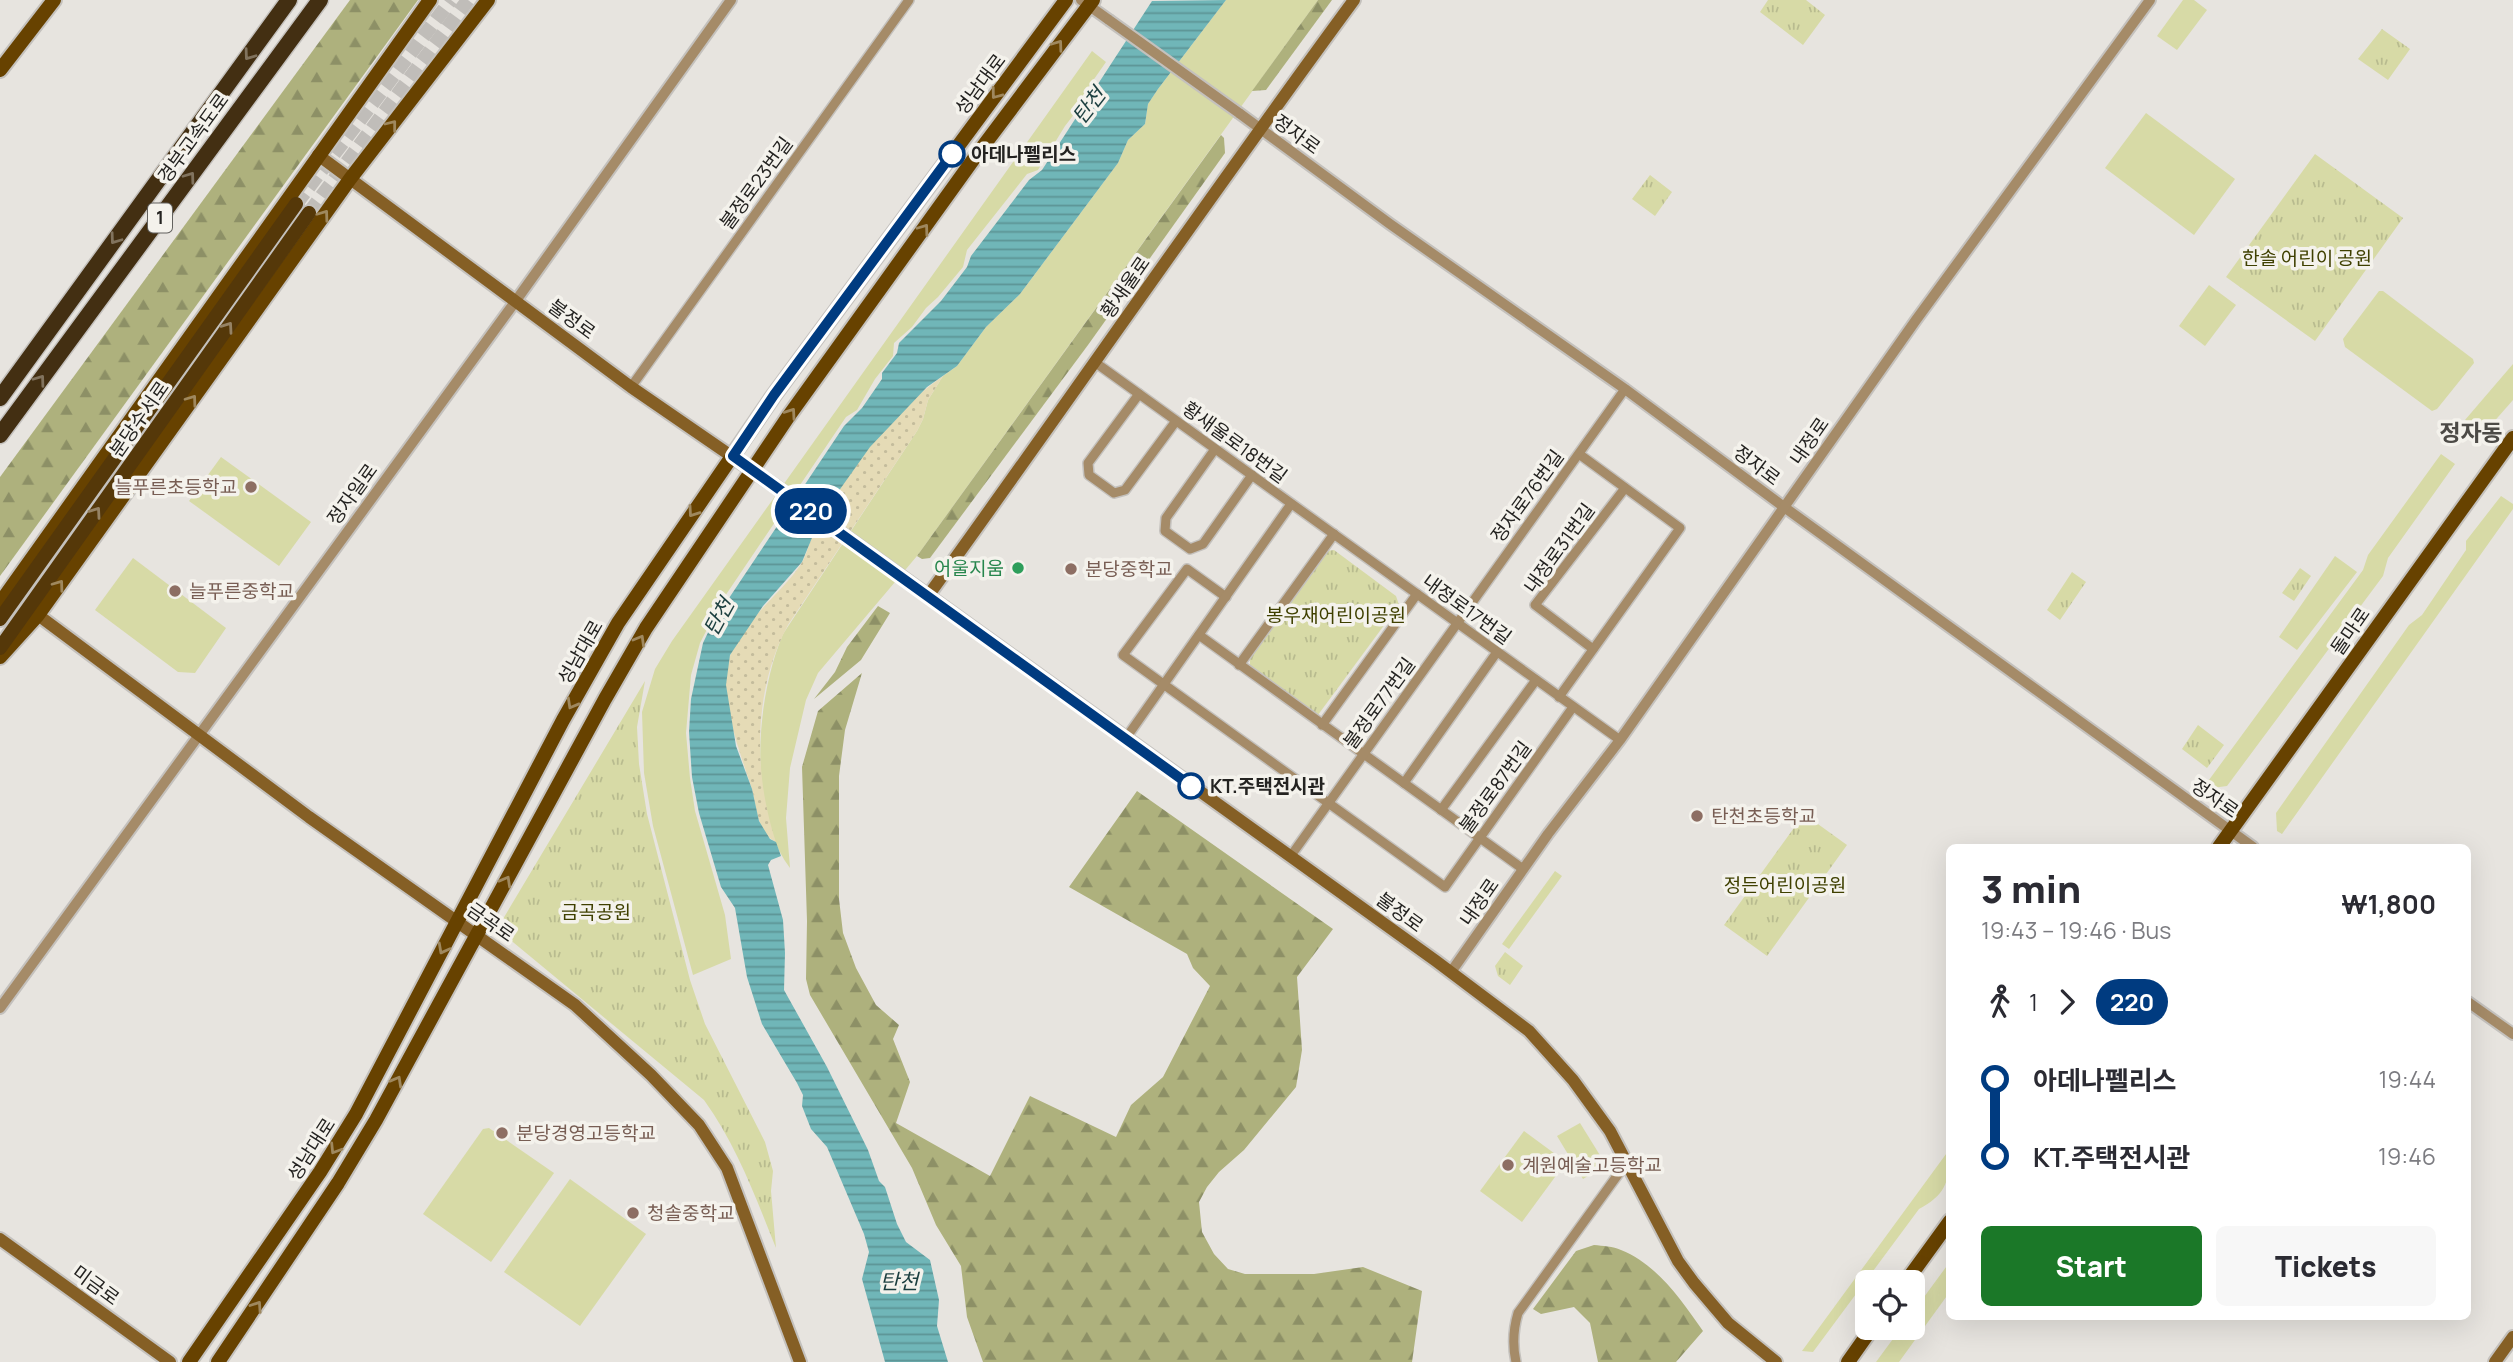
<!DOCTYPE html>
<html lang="en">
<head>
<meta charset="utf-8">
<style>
	body { margin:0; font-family:Manrope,"Noto Sans KR",sans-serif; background:#f7f7f7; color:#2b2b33; height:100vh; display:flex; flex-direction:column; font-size:26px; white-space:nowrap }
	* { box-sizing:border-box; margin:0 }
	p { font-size:23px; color:#7c7c81 }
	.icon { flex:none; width:38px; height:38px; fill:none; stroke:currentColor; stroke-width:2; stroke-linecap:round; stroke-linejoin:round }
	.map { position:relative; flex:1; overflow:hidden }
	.drawer { position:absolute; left:1946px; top:844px; width:525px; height:476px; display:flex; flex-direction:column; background:#fff; border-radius:10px; box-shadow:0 7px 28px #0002 }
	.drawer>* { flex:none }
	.badge { padding:0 14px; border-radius:23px; font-size:24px; line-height:46px }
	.fabs { position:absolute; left:1855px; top:1270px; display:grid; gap:14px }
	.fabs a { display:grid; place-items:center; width:70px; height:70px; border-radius:10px; background:#fff; box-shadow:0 7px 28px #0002; font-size:35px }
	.map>.badge { position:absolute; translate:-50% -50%; box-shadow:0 0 0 4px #fff }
	.legs { display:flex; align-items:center; gap:10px; height:77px; padding:0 35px; font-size:23px }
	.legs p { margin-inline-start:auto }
	.summary { display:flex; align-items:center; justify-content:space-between; height:119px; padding:0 35px }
	h1 { font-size:38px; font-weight:800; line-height:52px }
	.action { display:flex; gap:14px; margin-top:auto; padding:14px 35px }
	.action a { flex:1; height:80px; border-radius:10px; background:#1b7828; color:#fff; font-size:28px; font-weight:800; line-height:80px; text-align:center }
	.action a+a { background:#f7f7f7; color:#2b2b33 }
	ul { padding:0 35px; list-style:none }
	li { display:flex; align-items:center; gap:24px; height:77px; font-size:26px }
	li i { display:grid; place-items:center; width:10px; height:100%; margin:0 9px; background:currentColor }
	li i::after { content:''; width:18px; height:18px; margin:-9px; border:5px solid; border-radius:50%; background:#fff }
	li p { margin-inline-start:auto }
	li:first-child i { background:linear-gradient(#0000 50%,currentColor 0) }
	li:last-child i { background:linear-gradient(currentColor 50%,#0000 0) }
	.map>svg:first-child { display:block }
	.grass { fill:#d7daa6 }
	.forest { fill:url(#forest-firs) }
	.sand { fill:url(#sand-dots) }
	.park { fill:url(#park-tufts) }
	.water { fill:url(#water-rules) }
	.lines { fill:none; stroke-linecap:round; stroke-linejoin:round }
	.trunk-tunnel { stroke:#c0bdb9; stroke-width:14; stroke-dasharray:14 7; stroke-linecap:butt }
	.minor-casing { stroke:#c4c1bd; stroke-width:12 }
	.tertiary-casing { stroke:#c4c1bd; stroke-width:14 }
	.secondary-casing { stroke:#c4c1bd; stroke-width:16 }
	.primary-casing { stroke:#c4c1bd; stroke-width:18 }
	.trunk-casing { stroke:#c4c1bd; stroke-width:18 }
	.motorway-casing { stroke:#c4c1bd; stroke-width:19 }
	.minor { stroke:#a58b68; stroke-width:9 }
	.tertiary { stroke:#a58b68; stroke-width:10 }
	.secondary { stroke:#855f25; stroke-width:12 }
	.primary { stroke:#674200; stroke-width:14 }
	.trunk { stroke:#553809; stroke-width:14 }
	.motorway { stroke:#432f12; stroke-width:16 }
	.tertiary-bridge-casing { stroke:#c4c1bd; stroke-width:14; stroke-linecap:butt }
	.secondary-bridge-casing { stroke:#c4c1bd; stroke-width:16; stroke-linecap:butt }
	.tertiary-bridge { stroke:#a58b68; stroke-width:10 }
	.secondary-bridge { stroke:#855f25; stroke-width:12 }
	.oneway { stroke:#9f885e }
	.oneway2 { stroke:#81735e }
	.oneway3 { stroke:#958264 }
	.line-1-casing { stroke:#fff; stroke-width:16 }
	.line-1 { stroke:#003b80; stroke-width:10 }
	.stop-1-dot { fill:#fff; stroke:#003b80; stroke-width:3.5 }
	.education-dot { fill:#8d6e63; stroke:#f4f2ec; stroke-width:2.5 }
	.leisure-dot { fill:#2e9e5b; stroke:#f4f2ec; stroke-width:2.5 }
	.labels { text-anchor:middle; stroke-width:7; stroke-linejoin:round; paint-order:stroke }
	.shield { fill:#f4f2ec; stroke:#62615e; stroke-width:2 }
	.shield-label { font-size:18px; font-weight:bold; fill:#242321 }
	.street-label { font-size:19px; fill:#242321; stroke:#f4f2ec }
	.stop-label { font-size:19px; font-weight:bold; fill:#242321; stroke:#f4f2ec; text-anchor:start }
	.park-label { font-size:19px; fill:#3f4000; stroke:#f4f2ec }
	.education-label { font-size:19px; fill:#785e54; stroke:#f4f2ec; text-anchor:start }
	.leisure-label { font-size:19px; fill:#27864d; stroke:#f4f2ec; text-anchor:end }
	.water-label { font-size:21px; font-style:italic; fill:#1b3e3f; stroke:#f4f2ec }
	.quarter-label { font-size:23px; font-weight:bold; fill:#4c4a46; stroke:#f4f2ec }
</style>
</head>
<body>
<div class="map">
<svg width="2513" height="1362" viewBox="0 0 2513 1362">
	<defs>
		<pattern id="forest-firs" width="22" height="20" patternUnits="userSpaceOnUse" patternTransform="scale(1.75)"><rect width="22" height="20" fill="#aeb17d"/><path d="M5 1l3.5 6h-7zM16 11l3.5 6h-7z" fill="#8d9066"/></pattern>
		<pattern id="sand-dots" width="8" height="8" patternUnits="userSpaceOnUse" patternTransform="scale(1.75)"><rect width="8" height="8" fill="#e5dbb6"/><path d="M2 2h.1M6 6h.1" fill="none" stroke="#c4bc9c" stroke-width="1.8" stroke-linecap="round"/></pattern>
		<pattern id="park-tufts" width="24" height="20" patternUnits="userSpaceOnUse" patternTransform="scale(1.75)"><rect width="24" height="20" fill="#d7daa6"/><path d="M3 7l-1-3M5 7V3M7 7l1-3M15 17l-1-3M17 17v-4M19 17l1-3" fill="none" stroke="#b8bb8f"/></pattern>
		<pattern id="water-rules" width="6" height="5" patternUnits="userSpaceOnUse" patternTransform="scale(1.75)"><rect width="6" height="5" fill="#70b6b8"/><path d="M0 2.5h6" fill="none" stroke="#5c9495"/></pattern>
	</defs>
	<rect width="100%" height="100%" fill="#e7e4df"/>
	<g class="grass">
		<path d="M1226,0H1318L917,556L818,673L806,700L790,768L786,818L790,868C747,811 756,697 783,634L917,431L923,419L928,400L943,376L957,366L986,327L1020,294L1118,163L1128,140L1145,124L1148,104L1158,89Z"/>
		<path d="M2183,0H2194L2207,10L2177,50L2157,36Z"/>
		<path d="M1092,51L1106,62L1085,92L1082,104L1065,126L1038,170L1027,174L967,250L963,267L938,297L926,308L912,327L894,343L893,356L875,379L857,410L846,417L721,602L700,643L691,675L686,733L690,778L695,811L725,915L731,959L693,975L653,826L644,773L642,712L655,669L672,641Z"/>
		<path d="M2146,113L2235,179L2194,235L2105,168Z"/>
		<path d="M2209,285L2236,305L2205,346L2179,326Z"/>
		<path d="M2379,291H2383L2473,359L2474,363L2437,409L2432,411L2345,347L2343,339Z"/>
		<path d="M2513,364V400L2484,433L2465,420Z"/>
		<path d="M2441,454L2455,464L2388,558L2383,576L2227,786L2212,788L2206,784L2363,570L2368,555Z"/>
		<path d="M221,457L311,522L279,566L189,501Z"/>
		<path d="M2501,496L2513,504V509L2282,834L2277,831L2276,813L2409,625L2422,615L2466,550V541Z"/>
		<path d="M2335,556L2357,572L2297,650L2279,637Z"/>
		<path d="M133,558L226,628L195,673L178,672L95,610Z"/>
		<path d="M1555,871L1562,876L1509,949L1502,944Z"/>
		<path d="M1580,1123L1606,1165L1583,1179L1557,1136Z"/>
		<path d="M489,1128L554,1173L491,1262L423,1214L483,1129Z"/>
		<path d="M1524,1131L1566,1162L1522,1222L1480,1191Z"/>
		<path d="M1949,1150C1950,1180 1947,1194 1919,1209L1813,1352L1802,1351Z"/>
		<path d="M570,1179L646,1234L580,1326L504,1272Z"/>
		<path d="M1949,1263V1293L1899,1362H1876L1901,1328H1913V1312Z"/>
	</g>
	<g class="forest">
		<path d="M350,0H418L0,576V477Z"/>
		<path d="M1318,0H1332L1266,90L1252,91Z"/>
		<path d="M1221,135L1224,138L1225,153L1088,345L930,558L922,559L917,556Z"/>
		<path d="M878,606L890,613L861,660L814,699L835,672L847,647Z"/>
		<path d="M862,673L845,730L839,776V899L843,933L856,968L876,1005L899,1025L893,1039L910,1082L896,1123L990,1176L1030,1096L1116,1137L1131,1105L1163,1077L1210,986L1193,968L1187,954L1069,887L1137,791L1333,929L1297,977L1302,1050L1296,1087L1244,1150L1219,1172L1207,1187L1199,1202L1202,1232L1214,1254L1228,1269L1245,1274H1314L1363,1267L1422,1291L1412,1362H983L967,1317L961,1266L936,1225L912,1168L810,995L806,979L807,921L802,767L818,711Z"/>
		<path d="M1594,1245C1603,1246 1613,1246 1621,1250C1658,1265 1681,1300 1703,1331L1676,1362H1598L1590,1323L1574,1307L1541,1314L1533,1309L1576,1251Z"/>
	</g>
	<path class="sand" d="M943,376L928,400L923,419L917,431L788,625C753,690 753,773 776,842C756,833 757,804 751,786C741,756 722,704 726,672C732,627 777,600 801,564C809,551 812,530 821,515C852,465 894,410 943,376Z"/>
	<g class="park">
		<path d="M1768,0H1806L1825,15L1803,45L1760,12Z"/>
		<path d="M2382,29L2410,49L2388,80L2358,59Z"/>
		<path d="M2315,154L2403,218L2315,341L2226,277Z"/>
		<path d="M1650,175L1672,192L1655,216L1632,199Z"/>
		<path d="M1334,550L1396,596L1399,605L1315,719L1250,666V658L1327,551Z"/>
		<path d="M2300,568L2311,576L2294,601L2282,593Z"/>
		<path d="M2072,572L2086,582L2060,620L2047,610Z"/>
		<path d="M645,681L637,727L639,764L647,814L690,980L705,1024L765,1142L773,1171L771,1191L776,1248C755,1196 737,1146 704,1100L497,929Z"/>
		<path d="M2198,725L2224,745L2207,768L2182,749Z"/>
		<path d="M1804,814L1847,845L1767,956L1724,925Z"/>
		<path d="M1505,952L1523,966L1510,985L1498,976L1495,966Z"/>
	</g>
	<path class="water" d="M1226,0L1158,89L1148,104L1145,124L1128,140L1118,163L1020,294L986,327L957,366L927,387L870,447L821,516L802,562L763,606L730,655L726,685L736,746L752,789L759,821L770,839L776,842L781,856L771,860L768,865L783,920L785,953L784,990L827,1067L868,1150L879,1181L885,1187L897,1224L906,1242L930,1260L939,1300L937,1326L948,1362H885L862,1279L869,1252L864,1234L827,1147L811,1129L802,1106L803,1095L797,1083L762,1024L747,977L735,908L721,887L699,813L692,777L689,732L691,699L703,643L713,622L844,426L862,408L882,379V373L897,353L899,343L941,301L967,267L971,256L1029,180L1042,170L1152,1Z"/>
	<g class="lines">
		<g class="trunk-tunnel">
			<path d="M296,204L451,0"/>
			<path d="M309,213L468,0"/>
		</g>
		<g class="minor-casing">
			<g id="minor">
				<path d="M1096,363L1620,740"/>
				<path d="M631,387L909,0"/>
				<path d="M1139,394L1088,463L1089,475L1114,493L1125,490L1176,421"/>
				<path d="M1215,449L1166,518L1165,531L1190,549L1203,544L1252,475"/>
				<path d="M1226,597L1187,569L1123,655L1445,887L1573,707"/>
				<path d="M1199,635L1523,869"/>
				<path d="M1593,649L1535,605L1625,488"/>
				<path d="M1239,665L1334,534"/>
				<path d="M1559,697L1680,528L1579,454"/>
				<path d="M1322,725L1417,594"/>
				<path d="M1126,738L1291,504"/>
				<path d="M1404,783L1497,652"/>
				<path d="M1441,810L1536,680"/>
				<path d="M1290,857L1625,389"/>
				<path d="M1516,1362C1512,1344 1513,1330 1518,1313L1627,1162"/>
			</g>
		</g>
		<g class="tertiary-casing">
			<g id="tertiary">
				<path d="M1081,0L1109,20"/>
				<path d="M1239,113L1390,224L1625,389L1784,507L2253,847"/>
				<path d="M1451,972L1548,834L1620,740L1916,320L2150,0"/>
				<path d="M2468,1002L2513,1034"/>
				<path d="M0,1008L515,302L731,0"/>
			</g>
		</g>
		<g class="secondary-casing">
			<g id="secondary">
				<path d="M318,155L631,387L775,486"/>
				<path d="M909,582L1436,961L1529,1031L1573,1080L1610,1131L1678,1261L1694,1283L1728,1323L1776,1362"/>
				<path d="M928,596C1071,398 1209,197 1354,0"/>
				<path d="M38,615L309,817L575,1005L651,1075L699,1125L727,1168L800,1362"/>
				<path d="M0,1239L170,1362"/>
				<path d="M2495,1362L2513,1337"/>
			</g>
		</g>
		<g class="primary-casing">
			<g id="primary">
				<path d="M0,70L54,0"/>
				<path d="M0,603L430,0"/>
				<path d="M0,657L38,615L350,179L488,0"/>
				<path d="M2219,847L2513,438"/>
				<path d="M1905,1283L1950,1221"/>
				<path d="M189,1362L320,1172L356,1114L563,720L618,623L774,395L1066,0"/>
				<path d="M218,1362L338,1183L376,1120L605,699L646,628L788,417L978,153L1093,0"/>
				<path d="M1848,1362L1872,1328"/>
			</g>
		</g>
		<g class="trunk-casing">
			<g id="trunk">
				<path d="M0,619L296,204"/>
				<path d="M0,648L309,213"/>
			</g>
		</g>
		<g class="motorway-casing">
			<g id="motorway">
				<path d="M0,398L289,0"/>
				<path d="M0,435L320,0"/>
			</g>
		</g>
		<use href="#minor" class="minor"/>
		<use href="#tertiary" class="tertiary"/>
		<use href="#secondary" class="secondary"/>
		<use href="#primary" class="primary"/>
		<use href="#trunk" class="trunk"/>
		<use href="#motorway" class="motorway"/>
		<g class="tertiary-bridge-casing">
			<path id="tertiary-bridge" d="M1109,20L1239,113"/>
		</g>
		<g class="secondary-bridge-casing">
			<path id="secondary-bridge" d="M775,486L909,582"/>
		</g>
		<use href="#tertiary-bridge" class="tertiary-bridge"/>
		<use href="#secondary-bridge" class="secondary-bridge"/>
	</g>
	<defs><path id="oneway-chevron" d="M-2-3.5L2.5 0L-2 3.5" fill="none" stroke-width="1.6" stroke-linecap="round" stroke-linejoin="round" transform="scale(1.75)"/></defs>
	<g class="oneway">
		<use href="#oneway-chevron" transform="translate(1058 45) rotate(-54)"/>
		<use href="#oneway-chevron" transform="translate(996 94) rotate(127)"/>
		<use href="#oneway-chevron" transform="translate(392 125) rotate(-52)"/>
		<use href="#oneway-chevron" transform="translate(324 215) rotate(-54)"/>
		<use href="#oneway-chevron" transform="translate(924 229) rotate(-54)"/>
		<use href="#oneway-chevron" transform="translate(192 400) rotate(-54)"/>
		<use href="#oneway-chevron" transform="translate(791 413) rotate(-55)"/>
		<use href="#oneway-chevron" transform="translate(693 512) rotate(125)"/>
		<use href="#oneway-chevron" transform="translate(59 585) rotate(-54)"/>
		<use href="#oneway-chevron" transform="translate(640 640) rotate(-60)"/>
		<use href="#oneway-chevron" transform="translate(572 704) rotate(119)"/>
		<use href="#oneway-chevron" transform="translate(506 881) rotate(-61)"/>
		<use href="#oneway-chevron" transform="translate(443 949) rotate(118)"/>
		<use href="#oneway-chevron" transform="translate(397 1081) rotate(-61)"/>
		<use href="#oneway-chevron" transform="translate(335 1149) rotate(122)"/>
		<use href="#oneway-chevron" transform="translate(257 1306) rotate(-56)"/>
	</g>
	<g class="oneway2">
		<use href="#oneway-chevron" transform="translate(249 55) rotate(126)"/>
		<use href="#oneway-chevron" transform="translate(190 177) rotate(-54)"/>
		<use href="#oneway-chevron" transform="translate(115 239) rotate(126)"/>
		<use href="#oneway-chevron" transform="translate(40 380) rotate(-54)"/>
	</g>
	<g class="oneway3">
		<use href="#oneway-chevron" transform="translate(228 327) rotate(-55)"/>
		<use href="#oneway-chevron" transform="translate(96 512) rotate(-55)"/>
	</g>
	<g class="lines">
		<g class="line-1-casing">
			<path id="line-1" d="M952,154L774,395L733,456L1191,786"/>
		</g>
		<use href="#line-1" class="line-1"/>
	</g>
	<g class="stop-1-dot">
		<circle cx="952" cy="154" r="12"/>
		<circle cx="1191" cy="786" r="12"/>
	</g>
	<g class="education-dot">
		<circle cx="251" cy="487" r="7"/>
		<circle cx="1071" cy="569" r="7"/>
		<circle cx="175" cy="591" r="7"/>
		<circle cx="1697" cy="816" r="7"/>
		<circle cx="502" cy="1133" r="7"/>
		<circle cx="1508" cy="1165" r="7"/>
		<circle cx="633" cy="1213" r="7"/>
	</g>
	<circle class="leisure-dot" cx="1018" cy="568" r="7"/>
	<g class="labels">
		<rect class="shield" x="148" y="203.5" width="24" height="29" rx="5"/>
		<g class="shield-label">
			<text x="160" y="224">1</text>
		</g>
		<g class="street-label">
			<text transform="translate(980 84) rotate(-53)" y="7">성남대로</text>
			<text transform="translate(1297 134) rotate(36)" y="7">정자로</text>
			<text transform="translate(193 138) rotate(-54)" y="7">경부고속도로</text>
			<text transform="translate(756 183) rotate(-54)" y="7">불정로23번길</text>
			<text transform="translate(1125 287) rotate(-55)" y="7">황새울로</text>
			<text transform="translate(572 319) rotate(36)" y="7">불정로</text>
			<text transform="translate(139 419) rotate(-55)" y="7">분당수서로</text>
			<text transform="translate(1809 441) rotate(-55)" y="7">내정로</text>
			<text transform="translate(1235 442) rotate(36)" y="7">황새울로18번길</text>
			<text transform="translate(1757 465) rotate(37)" y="7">정자로</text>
			<text transform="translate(352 494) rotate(-54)" y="7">정자일로</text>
			<text transform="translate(1527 496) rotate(-54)" y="7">정자로76번길</text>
			<text transform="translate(1559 548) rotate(-54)" y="7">내정로31번길</text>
			<text transform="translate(1467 609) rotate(36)" y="7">내정로17번길</text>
			<text transform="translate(2350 631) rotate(-55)" y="7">돌마로</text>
			<text transform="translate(580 652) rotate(-60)" y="7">성남대로</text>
			<text transform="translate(1379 703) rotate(-54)" y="7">불정로77번길</text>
			<text transform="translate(1495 787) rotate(-54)" y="7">불정로87번길</text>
			<text transform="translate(2215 798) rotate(35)" y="7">정자로</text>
			<text transform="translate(1479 902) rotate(-55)" y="7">내정로</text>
			<text transform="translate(1400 912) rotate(36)" y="7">불정로</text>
			<text transform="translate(491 922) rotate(35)" y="7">금곡로</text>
			<text transform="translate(311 1149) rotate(-57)" y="7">성남대로</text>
			<text transform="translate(96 1285) rotate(36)" y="7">미금로</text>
		</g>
		<g class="stop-label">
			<text x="971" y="161">아데나펠리스</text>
			<text x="1210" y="793">KT.주택전시관</text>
		</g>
		<g class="park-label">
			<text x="2307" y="265">한솔 어린이 공원</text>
			<text x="1336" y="622">봉우재어린이공원</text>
			<text x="1785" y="892">정든어린이공원</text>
			<text x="596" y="919">금곡공원</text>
		</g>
		<g class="education-label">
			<text x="237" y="494" text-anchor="end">늘푸른초등학교</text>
			<text x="1085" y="576">분당중학교</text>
			<text x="189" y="598">늘푸른중학교</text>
			<text x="1711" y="823">탄천초등학교</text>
			<text x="516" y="1140">분당경영고등학교</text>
			<text x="1522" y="1172">계원예술고등학교</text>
			<text x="647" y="1220">청솔중학교</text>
		</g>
		<g class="leisure-label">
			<text x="1004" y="575">어울지움</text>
		</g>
		<g class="water-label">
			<text transform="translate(1089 106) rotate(-52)" y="7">탄천</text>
			<text transform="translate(719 617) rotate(-61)" y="7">탄천</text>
			<text x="899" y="1289">탄천</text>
		</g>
		<g class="quarter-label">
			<text x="2471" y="441">정자동</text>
		</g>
	</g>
</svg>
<div class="fabs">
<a><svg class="icon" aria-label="locate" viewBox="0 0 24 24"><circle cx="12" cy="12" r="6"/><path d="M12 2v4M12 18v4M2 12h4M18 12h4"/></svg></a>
</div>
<b class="badge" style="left:811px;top:511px;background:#003b80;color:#fff">220</b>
<section class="drawer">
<div class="summary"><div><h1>3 min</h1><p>19:43 – 19:46 · Bus</p></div><b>₩1,800</b></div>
<div class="legs"><svg class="icon" aria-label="walk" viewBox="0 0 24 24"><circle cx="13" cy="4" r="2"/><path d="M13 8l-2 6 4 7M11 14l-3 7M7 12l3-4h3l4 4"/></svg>1<svg class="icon" aria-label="forward" viewBox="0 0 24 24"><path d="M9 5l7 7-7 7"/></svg><b class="badge" style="background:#003b80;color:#fff">220</b></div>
<ul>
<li><i style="color:#003b80"></i><b>아데나펠리스</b><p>19:44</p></li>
<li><i style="color:#003b80"></i><b>KT.주택전시관</b><p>19:46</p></li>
</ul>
<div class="action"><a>Start</a><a>Tickets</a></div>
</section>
</div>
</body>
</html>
